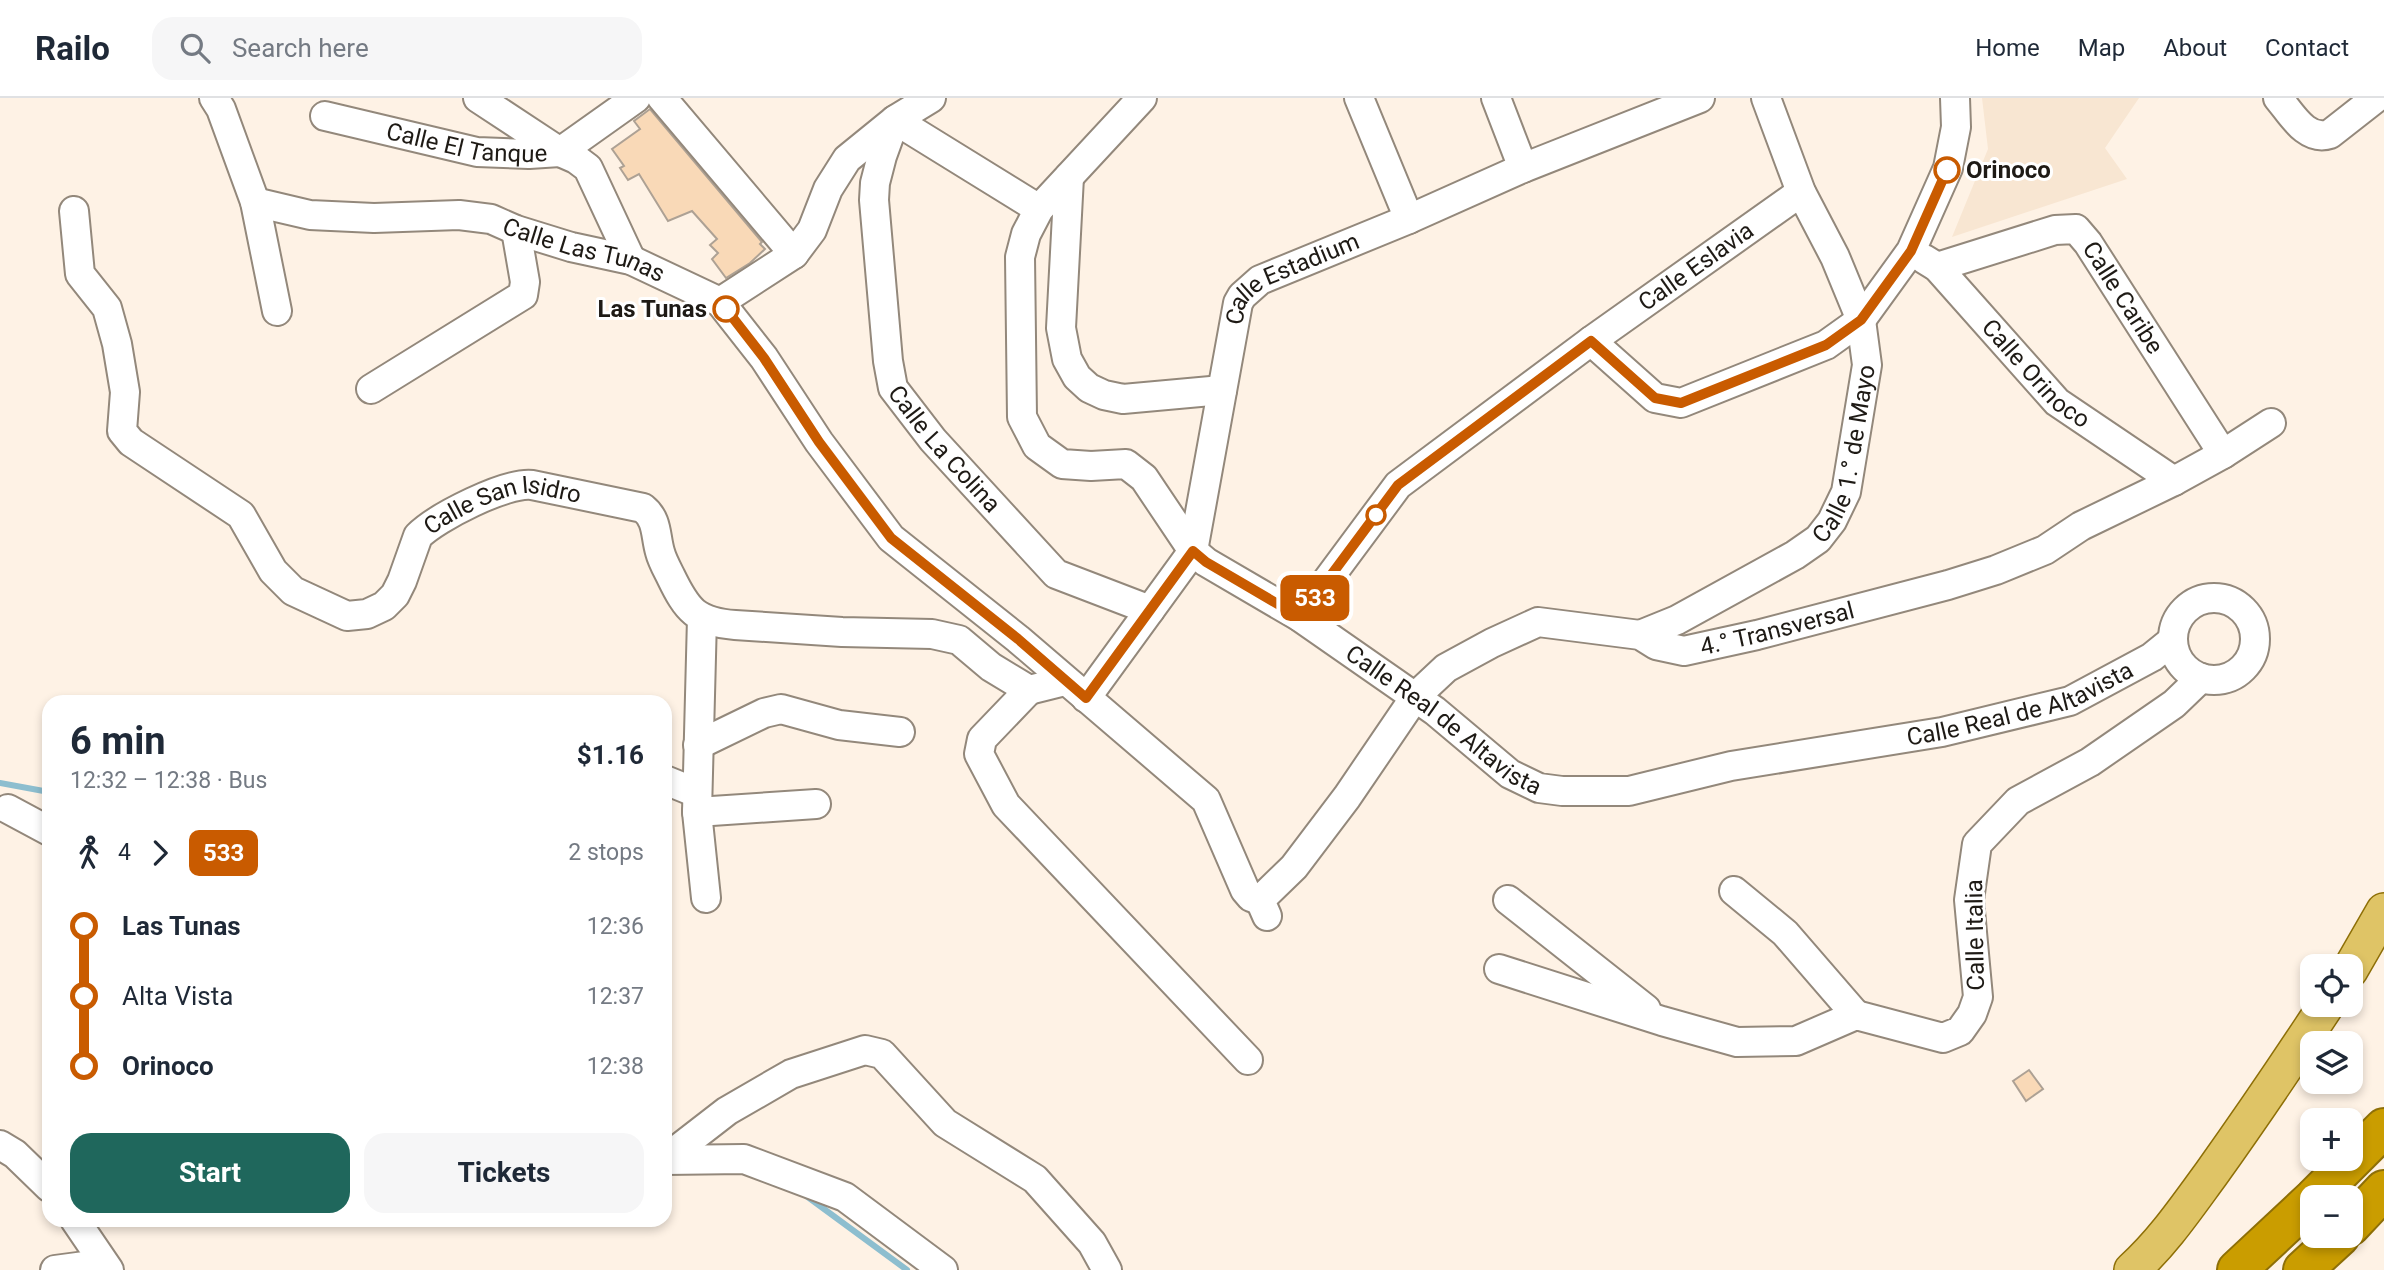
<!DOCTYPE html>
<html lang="en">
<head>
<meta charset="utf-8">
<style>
	body { margin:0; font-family:Roboto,sans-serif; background:#f6f6f7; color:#1f2937; height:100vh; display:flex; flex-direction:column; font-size:26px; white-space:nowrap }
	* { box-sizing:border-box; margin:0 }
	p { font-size:23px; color:#747a83 }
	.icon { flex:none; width:38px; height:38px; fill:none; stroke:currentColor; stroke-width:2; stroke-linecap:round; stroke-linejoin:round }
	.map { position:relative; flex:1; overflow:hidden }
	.sheet { position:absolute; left:42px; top:597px; width:630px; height:532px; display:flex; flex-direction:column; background:#fff; border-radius:21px; box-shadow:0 4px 10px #0003 }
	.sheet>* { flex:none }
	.badge { padding:0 14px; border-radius:10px; font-size:24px; line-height:46px }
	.fabs { position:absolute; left:2300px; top:856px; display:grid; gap:14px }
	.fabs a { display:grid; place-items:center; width:63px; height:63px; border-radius:14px; background:#fff; box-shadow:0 4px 10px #0003; font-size:35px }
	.map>.badge { position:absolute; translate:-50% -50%; box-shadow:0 0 0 4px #fff }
	.legs { display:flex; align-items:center; gap:10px; height:77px; padding:0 28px; font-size:23px }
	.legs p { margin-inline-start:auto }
	.headline { display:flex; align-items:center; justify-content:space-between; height:119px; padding:0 28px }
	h1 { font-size:38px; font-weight:700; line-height:52px }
	.button { display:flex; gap:14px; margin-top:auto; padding:14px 28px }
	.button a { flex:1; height:80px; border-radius:21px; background:#1f675c; color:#fff; font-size:28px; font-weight:700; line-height:80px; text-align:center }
	.button a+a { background:#f6f6f7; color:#1f2937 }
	ul { padding:0 28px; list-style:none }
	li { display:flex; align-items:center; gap:24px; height:70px; font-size:26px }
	li i { display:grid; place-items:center; width:10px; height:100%; margin:0 9px; background:currentColor }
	li i::after { content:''; width:18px; height:18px; margin:-9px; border:5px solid; border-radius:50%; background:#fff }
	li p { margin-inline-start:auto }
	li:first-child i { background:linear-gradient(#0000 50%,currentColor 0) }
	li:last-child i { background:linear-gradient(currentColor 50%,#0000 0) }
	header { display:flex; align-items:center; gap:42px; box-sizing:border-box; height:98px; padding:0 35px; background:#fff; border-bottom:2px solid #e0e1e3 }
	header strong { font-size:33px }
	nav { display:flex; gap:38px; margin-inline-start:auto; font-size:24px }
	.search { width:490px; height:63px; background:#f6f6f7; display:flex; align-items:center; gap:18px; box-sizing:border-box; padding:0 24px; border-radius:21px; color:#747a83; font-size:26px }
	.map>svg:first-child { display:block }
	.built { fill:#f8e6d2 }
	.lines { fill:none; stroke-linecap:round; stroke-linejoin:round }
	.stream { stroke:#8dbecf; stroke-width:6 }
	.building { fill:#f9d9b7; stroke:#ada194; stroke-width:2 }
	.minor-casing { stroke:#93887b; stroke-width:32 }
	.major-casing { stroke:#8e6f07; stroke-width:38 }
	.highway-casing { stroke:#8e6f07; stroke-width:42 }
	.minor { stroke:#fff; stroke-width:28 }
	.major { stroke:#dfc466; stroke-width:35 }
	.highway { stroke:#ca9d00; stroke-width:38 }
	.line-1-casing { stroke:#fff; stroke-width:16 }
	.line-1 { stroke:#c95b00; stroke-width:10 }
	.stop-1-dot { fill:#fff; stroke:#c95b00; stroke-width:3.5 }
	.labels { text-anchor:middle; stroke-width:6; stroke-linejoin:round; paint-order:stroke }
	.street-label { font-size:24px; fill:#1e1a15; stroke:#fff }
	.stop-label { font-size:24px; font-weight:bold; fill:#1e1a15; stroke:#fff; text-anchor:start }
</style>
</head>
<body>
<header>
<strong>Railo</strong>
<div class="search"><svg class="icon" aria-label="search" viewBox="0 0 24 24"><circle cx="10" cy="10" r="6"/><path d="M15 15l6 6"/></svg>Search here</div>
<nav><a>Home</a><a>Map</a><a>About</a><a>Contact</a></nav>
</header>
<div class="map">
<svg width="2384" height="1172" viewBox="0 0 2384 1172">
	<rect width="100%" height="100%" fill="#fef2e5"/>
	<path class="built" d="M1982,0H2139L2105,50L2127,81L1952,139L1988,51Z"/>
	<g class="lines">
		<g class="stream">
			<path d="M0,685L49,694"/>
			<path d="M805,1097L907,1172"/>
		</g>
	</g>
	<g class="building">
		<path d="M650,11L762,144L760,146L765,151L750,165L726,180L712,161L718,155L710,147L717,141L692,113L668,123L639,76L628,82L620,70L624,68L612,51L640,31L634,23Z"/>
		<path d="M2029,972L2043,991L2026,1003L2013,983Z"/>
	</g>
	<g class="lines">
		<g class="minor-casing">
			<g id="minor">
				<path d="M214,0L221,11L255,104L277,213"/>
				<path d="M478,0L560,54L576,61L588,70L631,162"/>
				<path d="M662,0L794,156"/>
				<path id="s1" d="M931,0L895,22L882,58L875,85L874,102L888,263L893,290L933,342L1056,476L1150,512"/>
				<path id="s2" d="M1142,0L1039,111L1026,136L1020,159L1022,319L1037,348L1062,366L1091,368L1126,366L1144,380L1193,453L1206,464L1300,519L1435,613L1510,676L1539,690L1562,693H1629L1731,668L1942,634L2070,603L2152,559L2173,542"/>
				<path d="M1359,0L1409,121"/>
				<path d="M1496,0L1523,70"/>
				<path d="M2278,0C2291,15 2306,44 2330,36L2376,0"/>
				<path id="s3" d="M325,18L477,54L529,56L560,54L636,0"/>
				<path d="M1069,79L1061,230L1067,261L1077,279L1089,290L1104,297L1123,301L1222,292"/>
				<path id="s4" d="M255,104L310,117L374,120L459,117L491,121L516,132L571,149L631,162L720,204L764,260L819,344L891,440L1018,541L1206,702L1245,792L1251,799L1260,802"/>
				<path id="s5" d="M74,113L80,176L107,210L117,246L125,294L122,333L131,344L241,417L273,473L293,493L347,518L367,516L384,508L395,497L402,483L418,438C437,419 506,384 532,387L643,410C658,422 655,437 660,454C662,462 667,471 671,479C687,512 696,524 735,527L842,534L932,536L959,542L991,569L1029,592L1065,583"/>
				<path id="s6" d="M1924,161L1937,169L2057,304L2174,383"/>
				<path id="s7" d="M1937,169L2055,132L2076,131L2088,145L2223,356"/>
				<path d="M720,204L794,156L812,132L828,91L847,61L895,22L1039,111"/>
				<path d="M1591,243L1655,300L1681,305L1826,247L1861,222L1911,153L1948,70L1956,29L1955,0"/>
				<path d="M371,291L523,197L525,184L516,132"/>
				<circle cx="2214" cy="541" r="41"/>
				<path id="s8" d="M1300,519L1398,387L1591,243L1801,94"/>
				<path d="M702,520L697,714L706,800"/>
				<path id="s9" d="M1640,537L1677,522L1795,457L1818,441L1832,423L1846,394L1867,267L1861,222L1835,159L1801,94L1766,0"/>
				<path d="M1029,592L982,641L979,656L1006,707L1248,962"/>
				<path id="s10" d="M1086,600L1193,453L1238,205L1242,198L1260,182L1409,121L1523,70L1700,0"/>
				<path d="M698,647L764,615L781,611L839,627L900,634"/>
				<path d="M665,682L697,695"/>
				<path d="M8,711L49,733"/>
				<path d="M697,714L816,706"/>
				<path d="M1734,793L1785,835L1856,917"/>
				<path d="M1508,802L1646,911"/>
				<path id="s11" d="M1267,818L1260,802L1294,769L1347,699L1415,599L1446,570L1492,545L1538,524L1640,537L1656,547L1684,553L1757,537L1948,487L1996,472L2045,452L2081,428L2174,383L2223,356L2271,325"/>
				<path d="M1499,871L1662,923L1737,944L1796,943L1856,917L1943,940L1960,933L1972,916L1978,899L1969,802L1977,746L2018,703L2090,664L2174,606L2201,580"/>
				<path d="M0,1047L15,1056L49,1089"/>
				<path d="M665,1061L727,1013L791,976L865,952L882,956L945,1025L1035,1081L1092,1145L1107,1172"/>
				<path d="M665,1062L744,1061L845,1099L943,1172"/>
				<path d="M75,1122L109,1172"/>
				<path d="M55,1172L85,1168L93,1172"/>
			</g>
		</g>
		<g class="major-casing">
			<g id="major">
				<path d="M2350,872L2384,813"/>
				<path d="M2132,1172C2163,1144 2186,1110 2211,1076C2251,1020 2289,964 2327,906"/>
			</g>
		</g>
		<g class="highway-casing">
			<g id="highway">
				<path d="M2315,1099L2384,1030"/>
				<path d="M2350,1128L2384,1092"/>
				<path d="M2237,1172L2312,1102"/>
				<path d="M2303,1172L2340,1138"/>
			</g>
		</g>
		<use href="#minor" class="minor"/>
		<use href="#major" class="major"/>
		<use href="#highway" class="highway"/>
	</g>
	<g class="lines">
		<g class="line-1-casing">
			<path id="line-1" d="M726,211L764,260L819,344L891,440L1018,541L1086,600L1193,453L1206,464L1300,519L1398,387L1591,243L1655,300L1681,305L1826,247L1861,222L1911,153L1947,72"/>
		</g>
		<use href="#line-1" class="line-1"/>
	</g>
	<g class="stop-1-dot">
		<circle cx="1947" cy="72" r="12"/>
		<circle cx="726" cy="211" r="12"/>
		<circle cx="1376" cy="417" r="9"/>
	</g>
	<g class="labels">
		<g class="street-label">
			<text dy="8" stroke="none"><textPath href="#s3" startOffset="145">Calle El Tanque</textPath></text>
			<text dy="8" stroke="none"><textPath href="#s4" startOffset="336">Calle Las Tunas</textPath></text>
			<text dy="8" stroke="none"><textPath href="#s8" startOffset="534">Calle Eslavia</textPath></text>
			<text dy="8" stroke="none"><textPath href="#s10" startOffset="492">Calle Estadium</textPath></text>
			<text dy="8" stroke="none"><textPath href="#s7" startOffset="228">Calle Caribe</textPath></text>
			<text dy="8" stroke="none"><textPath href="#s6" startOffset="161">Calle Orinoco</textPath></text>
			<text dy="8" stroke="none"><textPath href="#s1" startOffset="394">Calle La Colina</textPath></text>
			<text dy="8" stroke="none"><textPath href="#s9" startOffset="294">Calle 1.° de Mayo</textPath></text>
			<text dy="8" stroke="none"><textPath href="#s5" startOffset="742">Calle San Isidro</textPath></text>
			<text dy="8" stroke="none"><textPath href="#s11" startOffset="665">4.° Transversal</textPath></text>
			<text dy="8" stroke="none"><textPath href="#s2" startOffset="1514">Calle Real de Altavista</textPath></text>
			<text dy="8" stroke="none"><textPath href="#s2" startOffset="905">Calle Real de Altavista</textPath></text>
			<text transform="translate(1975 837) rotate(-91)" y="8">Calle Italia</text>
		</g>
		<g class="stop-label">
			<text x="1966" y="80">Orinoco</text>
			<text x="707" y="219" text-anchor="end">Las Tunas</text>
		</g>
	</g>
</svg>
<div class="fabs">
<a><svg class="icon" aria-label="locate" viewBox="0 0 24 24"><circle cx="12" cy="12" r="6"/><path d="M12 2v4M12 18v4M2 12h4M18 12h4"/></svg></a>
<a><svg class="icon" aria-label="layers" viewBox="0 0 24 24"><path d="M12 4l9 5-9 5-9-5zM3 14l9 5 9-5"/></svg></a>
<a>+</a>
<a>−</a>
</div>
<b class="badge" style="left:1315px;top:500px;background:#c95b00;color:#fff">533</b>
<section class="sheet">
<div class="headline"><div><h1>6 min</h1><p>12:32 – 12:38 · Bus</p></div><b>$1.16</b></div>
<div class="legs"><svg class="icon" aria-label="walk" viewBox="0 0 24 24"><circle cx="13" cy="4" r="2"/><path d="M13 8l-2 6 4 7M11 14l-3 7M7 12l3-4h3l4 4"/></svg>4<svg class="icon" aria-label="forward" viewBox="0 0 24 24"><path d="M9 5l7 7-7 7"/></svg><b class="badge" style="background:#c95b00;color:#fff">533</b><p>2 stops</p></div>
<ul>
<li><i style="color:#c95b00"></i><b>Las Tunas</b><p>12:36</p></li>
<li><i style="color:#c95b00"></i><span>Alta Vista</span><p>12:37</p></li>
<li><i style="color:#c95b00"></i><b>Orinoco</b><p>12:38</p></li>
</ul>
<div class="button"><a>Start</a><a>Tickets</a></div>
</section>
</div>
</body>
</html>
